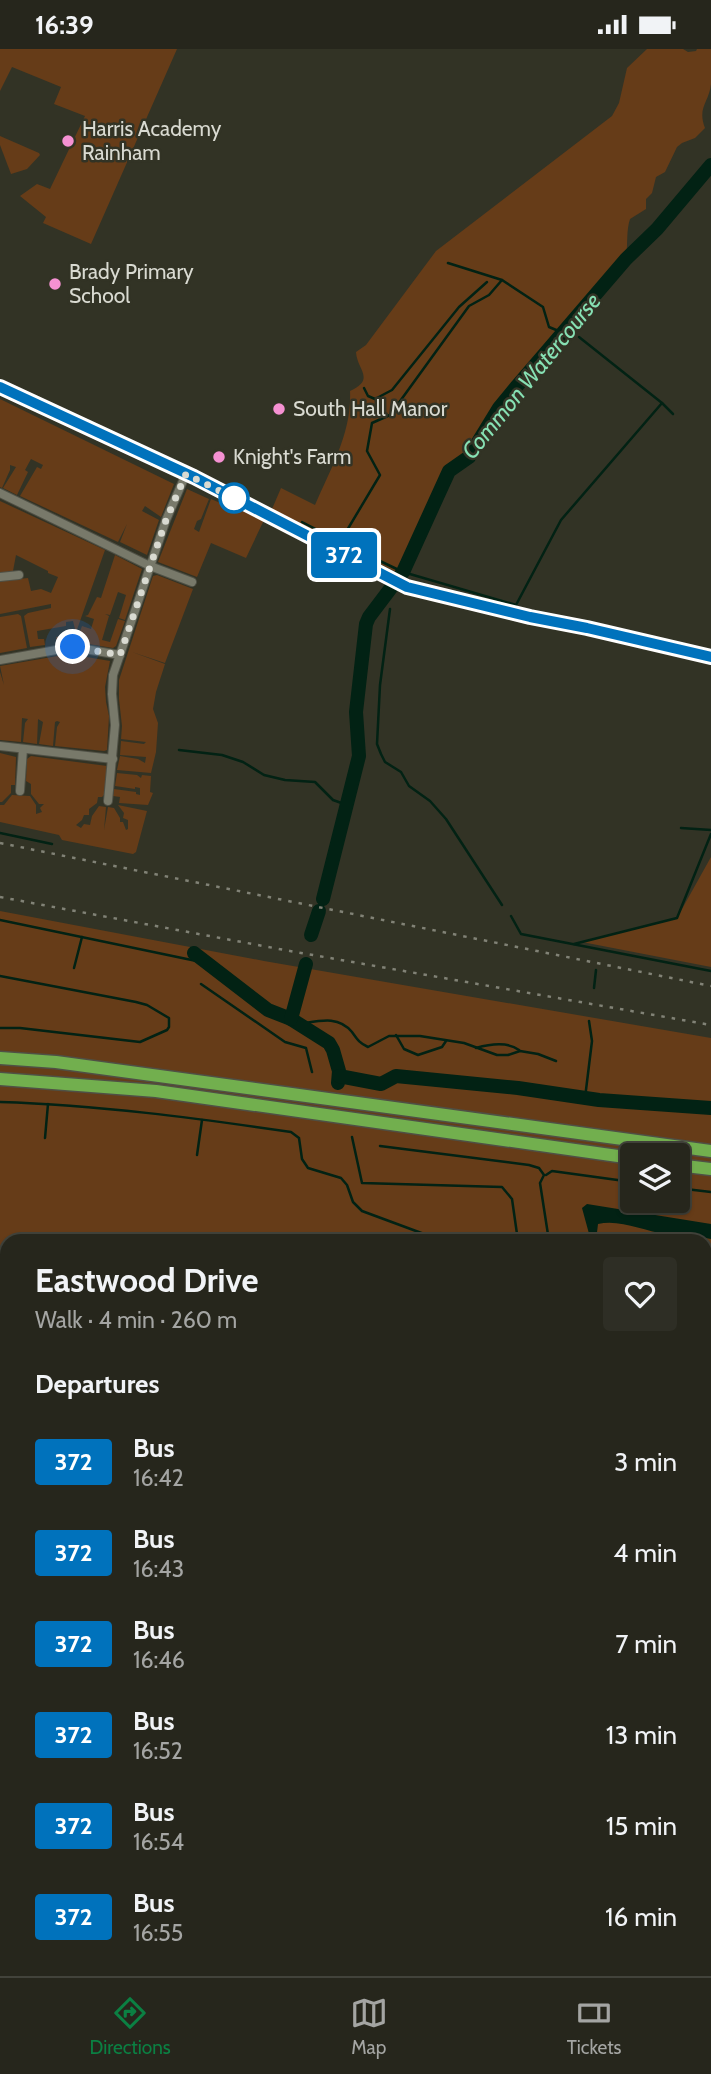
<!DOCTYPE html>
<html lang="en">
<head>
<meta charset="utf-8">
<style>
	body { margin:0; font-family:Cabin,sans-serif; background:#2e2e25; color:#f1f3f6; height:100vh; display:flex; flex-direction:column; font-size:26px; white-space:nowrap }
	* { box-sizing:border-box; margin:0 }
	p { font-size:23px; color:#a4a5a3 }
	.icon { flex:none; width:38px; height:38px; fill:none; stroke:currentColor; stroke-width:2; stroke-linecap:round; stroke-linejoin:round }
	.map { position:relative; flex:1; overflow:hidden }
	.drawer { position:absolute; left:0px; top:1185px; width:712px; height:744px; display:flex; flex-direction:column; background:#26261c; border-radius:21px 21px 0 0; box-shadow:0 2px 5px #0004,0 0 0 2px #42433b }
	.drawer>* { flex:none }
	.badge { padding:0 14px; border-radius:5px; font-size:24px; line-height:46px }
	.controls { position:absolute; left:620px; top:1094px; display:grid; gap:14px }
	.controls a { display:grid; place-items:center; width:70px; height:70px; border-radius:7px; background:#26261c; box-shadow:0 2px 5px #0004,0 0 0 2px #42433b; font-size:35px }
	.you { position:absolute; width:35px; height:35px; margin:-18px; border:5px solid #fff; border-radius:50%; background:#1a73e8; box-shadow:0 0 0 10px #1a73e833 }
	.map>.badge { position:absolute; translate:-50% -50%; box-shadow:0 0 0 4px #fff }
	h2 { padding:0 35px; font-size:26px; line-height:63px }
	.round { display:grid; place-items:center; flex:none; width:74px; height:74px; border-radius:7px; background:#2e2e25 }
	.head { display:flex; align-items:center; justify-content:space-between; height:119px; padding:0 35px }
	h1 { font-size:33px; font-weight:700; line-height:52px }
	ul { padding:0; list-style:none }
	li { display:flex; align-items:center; gap:21px; height:91px; padding:0 35px }
	li div { flex:1 }
	li b { display:block; font-size:26px }
	li em { font-style:normal }
	li .badge { min-width:77px; font-weight:700; text-align:center }
	.status { display:flex; justify-content:space-between; align-items:center; height:49px; padding:0 35px; background:#26261c; direction:ltr }
	.status svg { height:19px; fill:currentColor }
	.tab-bar { display:flex; justify-content:space-around; align-items:center; height:98px; border-top:2px solid #42433b; background:#26261c; font-size:19px; color:#a4a5a3 }
	.tab-bar a { display:grid; justify-items:center; gap:4px }
	.tab-bar .current { color:#0b8043 }
	.map>svg:first-child { display:block }
	.green { fill:#663c18; fill-rule:evenodd }
	.water { fill:#022214 }
	.lines { fill:none; stroke-linecap:round; stroke-linejoin:round }
	.stream { stroke:#022214; stroke-width:2.5 }
	.river { stroke:#022214; stroke-width:14 }
	.minor-casing { stroke:#4f5045; stroke-width:10 }
	.major-casing { stroke:#4f5045; stroke-width:12 }
	.highway-casing { stroke:#4f5045; stroke-width:15 }
	.minor { stroke:#78796a; stroke-width:8 }
	.major { stroke:#749959; stroke-width:10 }
	.highway { stroke:#72af4e; stroke-width:12 }
	.rail { stroke:#818276; stroke-width:2.5; stroke-dasharray:3.5 7; stroke-linecap:butt }
	.line-casing { stroke:#fff; stroke-width:16 }
	.line { stroke:#0072bc; stroke-width:10 }
	.walk { stroke:#d9dad1; stroke-width:7; stroke-dasharray:0 12.6 }
	.poi-dot { fill:#f591d2; stroke:#323325; stroke-width:2.5 }
	.stop-dot { fill:#fff; stroke:#0072bc; stroke-width:3.5 }
	.labels { text-anchor:middle; stroke-width:5; stroke-linejoin:round; paint-order:stroke }
	.poi-label { font-size:21px; fill:#d9dad1; stroke:#323325; text-anchor:start }
	.water-label { font-size:23px; font-style:italic; fill:#87e1b4; stroke:#323325 }
</style>
</head>
<body>
<div class="status"><b>16:39</b><svg viewBox="0 0 49 12"><path d="M0 12V9h3v3zM5 12V6h3v6zM10 12V3h3v9zM15 12V0h3v12zM26 1h20v11H26zM47 4h2v5h-2z"/></svg></div>
<div class="map">
<svg width="711" height="1927" viewBox="0 0 711 1927">
	<rect width="100%" height="100%" fill="#323325"/>
	<g class="green">
		<path d="M0,0H177L91,195L43,174L46,168L20,147L37,135L50,140L85,67L54,55L61,38L12,18L0,42Z"/>
		<path d="M647,0H683L688,3L696,2L697,0H711C711,11 711,24 711,35C709,54 697,58 705,79L695,89L682,94L677,98L665,123L656,128L652,144L646,150V160L630,170C626,182 628,196 626,210L517,337L478,392L469,408L450,422L404,527L272,460L281,439L315,456C331,419 352,383 350,342C376,330 357,321 356,303L366,296L436,202L612,67L619,54L627,19Z"/>
		<path d="M0,87L39,104L40,106L27,120L11,125L0,96Z"/>
		<path d="M0,350L174,435L161,468L145,457L142,462L159,471L147,506L120,493L127,475L118,493L20,447L37,418L41,420L43,416L31,410L25,421L28,423L17,446L3,439L16,418L10,416V421L2,439L0,438Z"/>
		<path d="M187,440L209,450L201,470L197,472L194,480L199,483L211,450L225,456L226,452L264,471L246,509L211,494L197,528L158,513Z"/>
		<path d="M0,452L105,501L73,592L57,594L56,588L76,584L73,572L66,573V577L37,582L38,590H44L45,596L30,598L24,567L28,564L51,559V555L0,565V532L28,529L31,542L41,540L51,544L58,528L48,524V522L16,506L13,522L9,524L0,525Z"/>
		<path d="M115,506L142,520L125,571L119,569L126,546L118,543L110,566L105,565L109,567L102,591L110,593L118,570L125,572L116,597L113,599L76,593L82,577L91,580L94,570L85,567L88,566L97,548L101,549Z"/>
		<path d="M157,526L193,540L165,614L132,603L165,615L156,643L153,660L158,674L156,703L151,724L117,721L120,707L138,710L145,714L146,708L120,706L121,692L144,695L146,693L121,690L122,677L119,650V631L153,527Z"/>
		<path d="M18,565L21,567L27,599L0,604V568Z"/>
		<path d="M69,605L110,612L105,638L106,653L109,667L107,701L104,702L55,697L57,678L60,673L57,672L55,673L53,697L39,695L43,673L38,670L37,695L23,693L25,674L28,670L22,669L21,693L0,691V623L4,636L0,617Z"/>
		<path d="M0,704L16,708L15,736H11V744L2,753H0Z"/>
		<path d="M31,707L107,717L104,746L102,748H98L97,754L89,760V766H84L82,771L76,776L81,779L84,775L90,776L92,767L99,757L106,758L104,781L108,758L114,759L120,769V773H123L126,781L128,780V771L123,769L124,764L118,756L147,762L136,803L133,805L62,791L59,786L0,773V756H4L12,746L30,747L36,756V765L42,763L40,759L44,755H39L31,745V735L26,732L27,710Z"/>
		<path d="M117,724L137,726L141,729L142,726L151,727L150,743L153,744L148,756L119,754L120,748L113,747L114,740L136,743V745L140,746V739L135,738V740L115,737Z"/>
		<path d="M711,808V918L582,893L677,869Z"/>
		<path d="M0,862L264,912L711,989V1927H0ZM632,1106H677V1152H632ZM7,1192H705V1922H7Z"/>
	</g>
	<path class="water" d="M587,1155L711,1175V1190C696,1187 680,1188 665,1185C644,1182 620,1170 598,1175L596,1192H591L582,1159Z"/>
	<g class="lines">
		<g class="stream">
			<path d="M448,214L502,231L543,258L549,278L561,283"/>
			<path d="M502,231L489,246L469,257L390,366L372,374L367,402L380,426L340,493L403,523L516,556L561,471L662,354"/>
			<path d="M579,288L662,354L673,365"/>
			<path d="M364,339L368,347L375,350L392,341L459,258L487,233"/>
			<path d="M302,473L339,492"/>
			<path d="M390,560L380,636L377,695L381,705L385,713L401,723L409,737L430,752L446,770L502,856"/>
			<path d="M179,701L222,706L243,713L264,726L285,731L315,733L333,751L347,756"/>
			<path d="M681,779L711,781"/>
			<path d="M0,784L52,795"/>
			<path d="M511,867L521,885L711,922"/>
			<path d="M0,871L206,914"/>
			<path d="M574,895L677,869L711,785"/>
			<path d="M74,919L82,888"/>
			<path d="M0,927L136,953L147,956L169,969V978L167,981L140,993L20,979H0"/>
			<path d="M201,935L285,993L306,999L312,1023"/>
			<path d="M594,939L596,921"/>
			<path d="M300,975C319,972 338,966 352,983C357,990 359,994 368,998L389,987H420L464,994L497,1006H508L520,1002L538,1005L556,1012"/>
			<path d="M396,986L404,1000L418,1006L442,998L446,992"/>
			<path d="M476,999C490,995 507,992 519,1001"/>
			<path d="M585,1049L592,992L589,972"/>
			<path d="M0,1053C98,1056 195,1069 291,1083L299,1089L302,1110L308,1119L341,1129L347,1136L353,1153L362,1162L443,1192"/>
			<path d="M352,1088L362,1134L502,1138L512,1150L518,1192"/>
			<path d="M45,1089L48,1055"/>
			<path d="M380,1097L529,1116L539,1119L544,1126L540,1134L549,1192"/>
			<path d="M197,1106L202,1071"/>
			<path d="M546,1126L552,1122L632,1133"/>
			<path d="M677,1139L711,1143"/>
			<path d="M705,1883L711,1892"/>
			<path d="M675,1922L678,1927"/>
			<path d="M702,1922L706,1927"/>
		</g>
		<g class="river">
			<path d="M323,850L359,707L356,663L366,575L369,568L403,523L449,422L469,408L499,359L517,337L626,210L657,180L711,116"/>
			<path d="M311,886L319,862"/>
			<path d="M194,904L268,961L291,970L329,994L333,1001L339,1022L338,1034"/>
			<path d="M291,970L306,915"/>
			<path d="M339,1027L381,1035L396,1027L518,1039L599,1051L711,1059"/>
		</g>
		<g class="minor-casing">
			<g id="minor">
				<path d="M0,444L150,517L192,533"/>
				<path d="M0,528L19,526"/>
				<path d="M0,611L73,598L120,606"/>
				<path d="M0,697L113,710"/>
				<path d="M20,742L23,700"/>
				<path d="M108,752L115,676L112,645L113,626L166,471L186,425"/>
			</g>
		</g>
		<g class="major-casing">
			<path id="major" d="M0,338L194,428L407,538L530,568L587,579L711,608"/>
		</g>
		<g class="highway-casing">
			<g id="highway">
				<path d="M0,1009L56,1013L711,1102"/>
				<path d="M0,1030L156,1042L632,1109"/>
				<path d="M677,1116L711,1120"/>
			</g>
		</g>
		<use href="#minor" class="minor"/>
		<use href="#major" class="major"/>
		<use href="#highway" class="highway"/>
		<g class="rail">
			<path d="M0,794L711,937"/>
			<path d="M0,848L290,902L711,976"/>
		</g>
	</g>
	<g class="lines">
		<g class="line-casing">
			<path id="line" d="M0,338L194,428L407,538L530,568L587,579L711,608"/>
		</g>
		<use href="#line" class="line"/>
		<path class="walk" d="M73,598L120,606L166,471L186,425L234,449"/>
	</g>
	<g class="poi-dot">
		<circle cx="68" cy="92" r="7"/>
		<circle cx="55" cy="235" r="7"/>
		<circle cx="279" cy="360" r="7"/>
		<circle cx="219" cy="408" r="7"/>
	</g>
	<circle class="stop-dot" cx="234" cy="449" r="14"/>
	<g class="labels">
		<g class="poi-label">
			<text x="82" y="87">Harris Academy<tspan x="82" dy="24">Rainham</tspan></text>
			<text x="69" y="230">Brady Primary<tspan x="69" dy="24">School</tspan></text>
			<text x="293" y="367">South Hall Manor</text>
			<text x="233" y="415">Knight's Farm</text>
		</g>
		<g class="water-label">
			<text transform="translate(531 327) rotate(-51)" y="8">Common Watercourse</text>
		</g>
	</g>
</svg>
<div class="controls">
<a><svg class="icon" aria-label="layers" viewBox="0 0 24 24"><path d="M12 4l9 5-9 5-9-5zM3 14l9 5 9-5"/></svg></a>
</div>
<div class="you" style="left:73px;top:598px"></div>
<b class="badge" style="left:344px;top:506px;background:#0072bc;color:#fff">372</b>
<section class="drawer">
<div class="head"><div><h1>Eastwood Drive</h1><p>Walk · 4 min · 260 m</p></div><a class="round"><svg class="icon" aria-label="heart" viewBox="0 0 24 24"><path d="M12 20l-8-8c-3-5 5-10 8-4 3-6 11-1 8 4z"/></svg></a></div>
<h2>Departures</h2>
<ul>
<li><span class="badge" style="background:#0072bc;color:#fff">372</span><div><b>Bus</b><p>16:42</p></div><em>3 min</em></li>
<li><span class="badge" style="background:#0072bc;color:#fff">372</span><div><b>Bus</b><p>16:43</p></div><em>4 min</em></li>
<li><span class="badge" style="background:#0072bc;color:#fff">372</span><div><b>Bus</b><p>16:46</p></div><em>7 min</em></li>
<li><span class="badge" style="background:#0072bc;color:#fff">372</span><div><b>Bus</b><p>16:52</p></div><em>13 min</em></li>
<li><span class="badge" style="background:#0072bc;color:#fff">372</span><div><b>Bus</b><p>16:54</p></div><em>15 min</em></li>
<li><span class="badge" style="background:#0072bc;color:#fff">372</span><div><b>Bus</b><p>16:55</p></div><em>16 min</em></li>
</ul>
</section>
</div>
<nav class="tab-bar">
<a class="current"><svg class="icon" aria-label="directions" viewBox="0 0 24 24"><path d="M12 3l9 9-9 9-9-9zM9 14v-3h6M13 9l2 2-2 2"/></svg>Directions</a>
<a><svg class="icon" aria-label="map" viewBox="0 0 24 24"><path d="M3 6l6-2 6 2 6-2v14l-6 2-6-2-6 2zM9 4v14M15 6v14"/></svg>Map</a>
<a><svg class="icon" aria-label="tickets" viewBox="0 0 24 24"><path d="M3 7h18v10H3zM15 7v10"/></svg>Tickets</a>
</nav>
</body>
</html>
